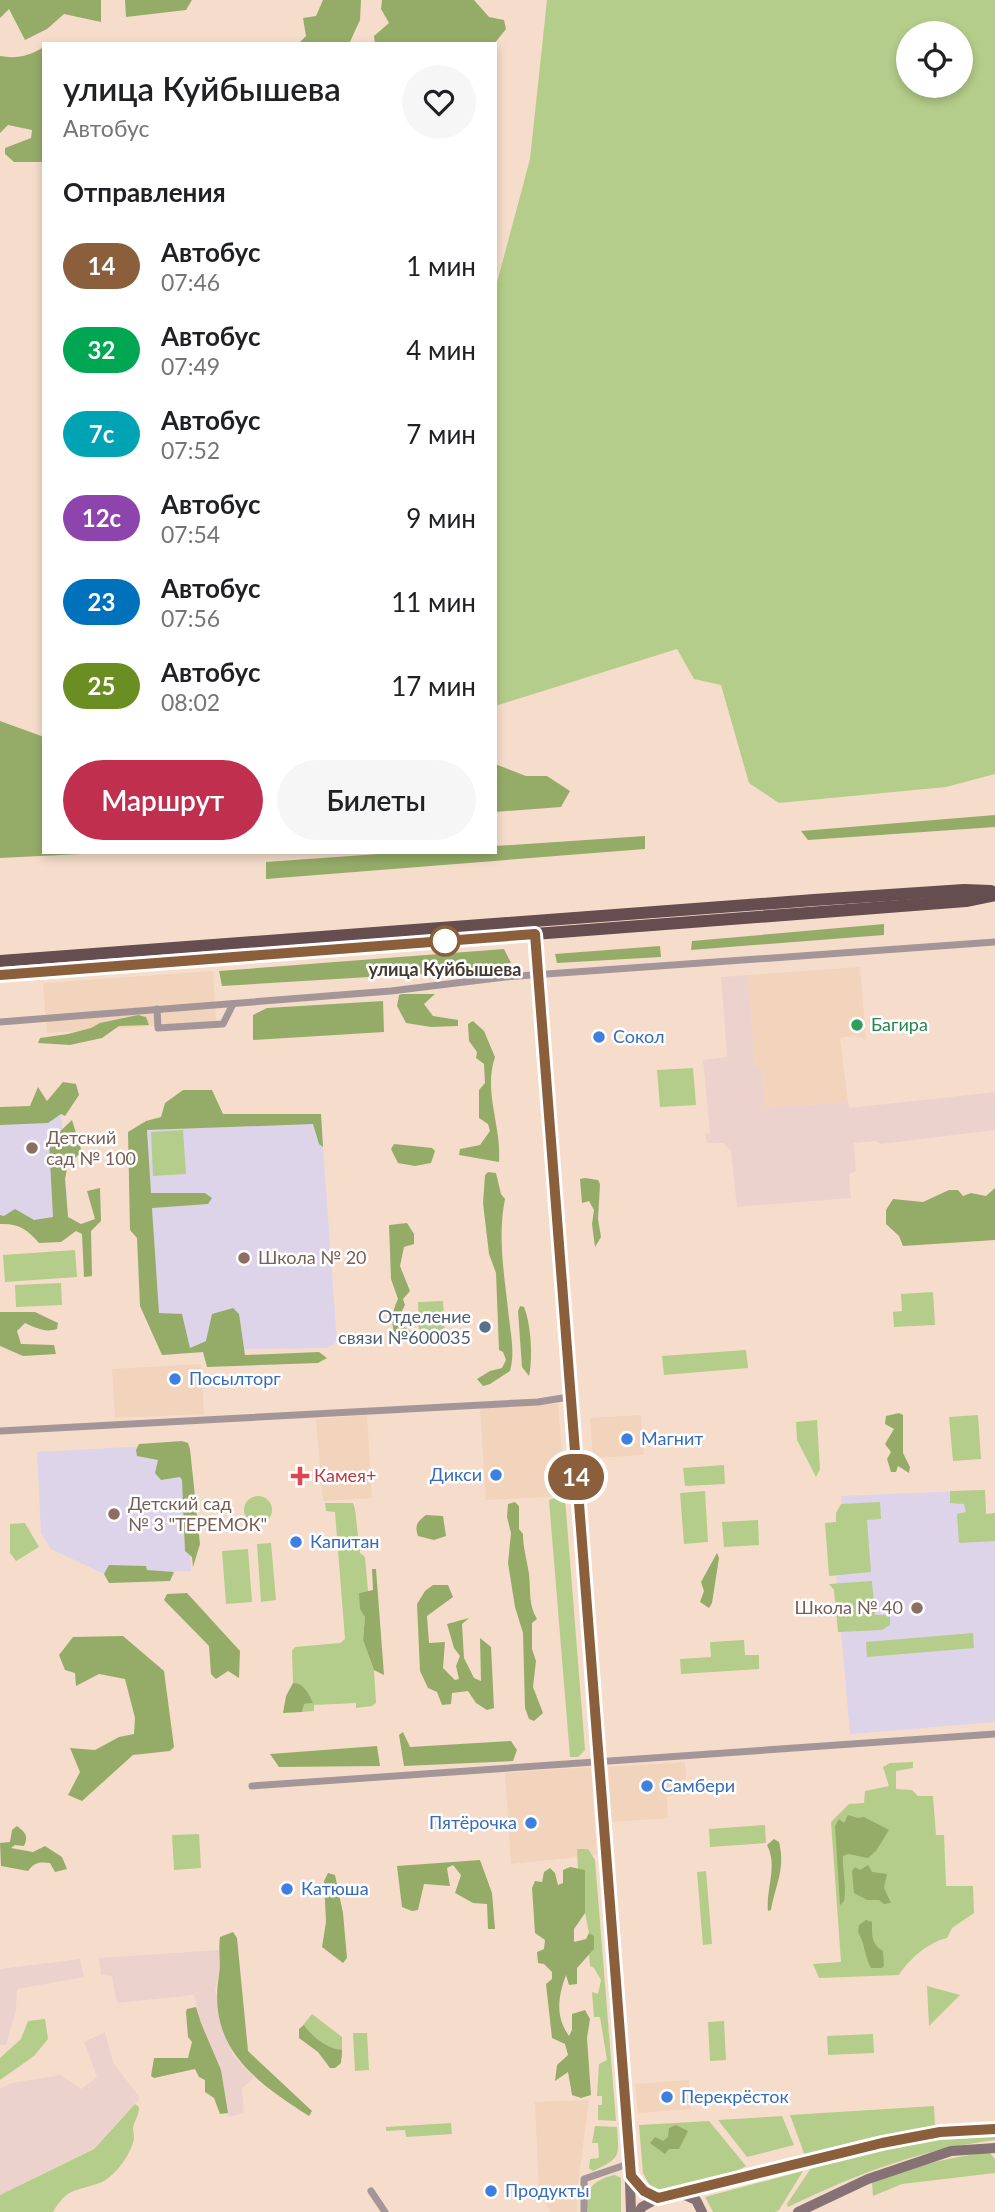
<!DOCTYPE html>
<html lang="ru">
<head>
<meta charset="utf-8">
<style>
	body { margin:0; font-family:Lato,sans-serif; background:#f6f6f6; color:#202124; height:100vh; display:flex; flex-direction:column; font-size:26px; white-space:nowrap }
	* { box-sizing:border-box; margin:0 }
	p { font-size:23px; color:#757577 }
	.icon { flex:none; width:38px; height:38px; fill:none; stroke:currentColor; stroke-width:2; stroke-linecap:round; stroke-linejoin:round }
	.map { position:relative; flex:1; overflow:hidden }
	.sheet { position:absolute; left:42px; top:42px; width:455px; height:812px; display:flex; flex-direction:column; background:#fff; border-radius:0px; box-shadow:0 4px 10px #0003 }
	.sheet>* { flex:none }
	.badge { padding:0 14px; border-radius:23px; font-size:24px; line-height:46px }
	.buttons { position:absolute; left:896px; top:21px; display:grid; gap:14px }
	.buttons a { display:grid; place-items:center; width:77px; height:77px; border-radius:50%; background:#fff; box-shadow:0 4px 10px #0003; font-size:35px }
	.map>.badge { position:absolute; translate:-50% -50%; box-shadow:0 0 0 4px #fff }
	h2 { padding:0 21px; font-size:26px; line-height:63px }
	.round { display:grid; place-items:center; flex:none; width:74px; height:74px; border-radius:37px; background:#f6f6f6 }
	.summary { display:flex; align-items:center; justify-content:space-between; height:119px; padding:0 21px }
	h1 { font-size:33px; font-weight:600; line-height:52px }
	.cta { display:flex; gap:14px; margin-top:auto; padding:14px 21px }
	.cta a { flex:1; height:80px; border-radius:42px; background:#c0304e; color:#fff; font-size:28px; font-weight:600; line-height:80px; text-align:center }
	.cta a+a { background:#f6f6f6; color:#202124 }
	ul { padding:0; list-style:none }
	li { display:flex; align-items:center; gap:21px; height:84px; padding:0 21px }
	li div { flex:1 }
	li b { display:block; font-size:26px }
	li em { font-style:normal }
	li .badge { min-width:77px; font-weight:700; text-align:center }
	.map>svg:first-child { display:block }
	.built { fill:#f2d3bb }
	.industrial { fill:#ecd2cd }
	.education { fill:#ddd4ea }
	.green { fill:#b5cd8a; fill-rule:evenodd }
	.forest { fill:#95ac69 }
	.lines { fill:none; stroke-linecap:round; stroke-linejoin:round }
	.minor { stroke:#a49698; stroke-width:7 }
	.secondary { stroke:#867274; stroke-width:10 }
	.trunk { stroke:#664d50; stroke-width:12 }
	.line-casing { stroke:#fff; stroke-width:16 }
	.line { stroke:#8b5e3c; stroke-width:10 }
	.stop-dot { fill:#fff; stroke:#8b5e3c; stroke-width:3.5 }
	.leisure-dot { fill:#2e9e5b; stroke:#fff; stroke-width:2.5 }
	.shop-dot { fill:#3f7fe0; stroke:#fff; stroke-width:2.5 }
	.education-dot { fill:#8d6e63; stroke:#fff; stroke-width:2.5 }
	.service-dot { fill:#5c6f8a; stroke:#fff; stroke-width:2.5 }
	.health-dot { fill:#e0444e; stroke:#fff; stroke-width:2.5 }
	.labels { text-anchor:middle; stroke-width:5; stroke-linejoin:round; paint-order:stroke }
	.stop-label { font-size:18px; font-weight:bold; fill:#413830; stroke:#fff }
	.leisure-label { font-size:18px; fill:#27864d; stroke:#fff; text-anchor:start }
	.shop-label { font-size:18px; fill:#366cbe; stroke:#fff; text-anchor:start }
	.education-label { font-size:18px; fill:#785e54; stroke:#fff; text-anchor:start }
	.service-label { font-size:18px; fill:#4e5e75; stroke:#fff; text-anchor:end }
	.health-label { font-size:18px; fill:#be3a42; stroke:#fff; text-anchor:start }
</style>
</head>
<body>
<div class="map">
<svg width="995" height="2212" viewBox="0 0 995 2212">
	<rect width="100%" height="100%" fill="#f6ddcb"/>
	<g class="built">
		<path d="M860,967L866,1040L857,1036L840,1038L848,1102L765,1108L762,1070H755L748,975Z"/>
		<path d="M213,971L216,1022L47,1033L43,983Z"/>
		<path d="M201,1364L204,1414L115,1418L112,1369Z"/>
		<path d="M558,1404L565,1496L486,1500L480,1407Z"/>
		<path d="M367,1415L372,1498L323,1501L316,1419Z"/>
		<path d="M641,1415L644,1455L593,1458L590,1418Z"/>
		<path d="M685,1762L687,1795L667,1796L668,1818L612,1822L608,1767Z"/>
		<path d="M591,1767L597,1855L511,1864L505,1773Z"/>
		<path d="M689,2080L691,2109L638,2113L635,2084Z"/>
		<path d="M589,2100L577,2191V2212H551L539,2192L535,2102Z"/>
	</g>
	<g class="industrial">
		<path d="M748,975L755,1069H762L765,1108L848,1102L849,1108L995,1092V1130L881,1144L875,1141L854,1143L856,1171L849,1174L851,1198L737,1207L731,1151L723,1143H707L705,1134L710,1133L703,1060L727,1057L721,977Z"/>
		<path d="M219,1950V1974L215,1989L233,2055L254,2078L242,2088L244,2113L228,2117L221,2070L201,2023L194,1995L117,2003L112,1976L101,1975L99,1958Z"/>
		<path d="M80,1959L84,1977L17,1989L16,2010L6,2045H0V1969Z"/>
		<path d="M105,2032L113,2062L140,2098L94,2148L0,2195V2089L11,2083L61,2075L81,2089L97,2077L84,2042Z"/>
	</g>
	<g class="education">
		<path d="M61,1114L69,1225L18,1227L15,1224H0V1117Z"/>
		<path d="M321,1118L337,1342L327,1348L249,1349L162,1355L146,1126Z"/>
		<path d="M184,1444L191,1571L104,1574L51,1549L41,1533L37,1452Z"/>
		<path d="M985,1490L986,1514L995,1513V1722L850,1734L833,1540L845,1539L841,1496Z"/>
	</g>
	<g class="green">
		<path d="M547,0H995V774L946,787L779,803L749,783L721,685L694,679L677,649L495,706V290L530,159ZM961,33V86H908V33Z"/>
		<path d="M693,1068L696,1105L660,1107L657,1070Z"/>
		<path d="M183,1130L186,1174L153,1176L151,1132Z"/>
		<path d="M75,1250L77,1277L5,1282L3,1255Z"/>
		<path d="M61,1283L62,1305L16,1307L15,1285Z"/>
		<path d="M933,1292L935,1325L894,1327L893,1312L902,1311L901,1294Z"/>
		<path d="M443,1301L445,1335L419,1336L418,1302Z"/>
		<path d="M746,1350L748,1368L664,1375L662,1356Z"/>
		<path d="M978,1415L981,1459L953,1461L949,1417Z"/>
		<path d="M817,1420L820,1469L816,1477L797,1440L796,1422Z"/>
		<path d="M724,1465L725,1484L685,1486L683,1468Z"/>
		<path d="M985,1490L986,1514L995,1513V1541L959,1543L957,1514L966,1512L964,1504L950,1503V1491Z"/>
		<path d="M705,1491L708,1542L684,1544L680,1493Z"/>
		<path d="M561,1496L565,1498L585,1750L578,1757H570L549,1500Z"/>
		<circle cx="258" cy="1510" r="14"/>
		<path d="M880,1502L881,1519L867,1520L871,1572L829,1576L825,1523L836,1522V1513L841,1504Z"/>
		<path d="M325,1503H353L355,1509L360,1553L365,1557L368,1591L359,1593L365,1617L363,1640L374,1670L376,1703L372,1706L356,1708V1703L314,1705V1711L302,1712L303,1704L313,1703L302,1687L293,1683L292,1651L295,1647L340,1643L345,1639L335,1512L326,1511Z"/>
		<path d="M758,1520L759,1545L724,1547L722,1522Z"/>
		<path d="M25,1523L39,1547L16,1561L10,1553V1524Z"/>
		<path d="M271,1543L276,1600L261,1602L257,1544Z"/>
		<path d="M248,1549L252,1602L226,1604L222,1551Z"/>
		<path d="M872,1581L875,1615H890V1625L882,1630L838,1632L834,1590L829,1584Z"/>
		<path d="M973,1633L974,1648L867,1657L866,1642Z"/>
		<path d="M744,1640L745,1655H759V1669L681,1674L680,1659L711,1657L710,1642Z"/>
		<path d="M913,1762V1768L896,1771V1789L912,1790L918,1796H933L936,1835H944L946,1886H973L974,1913L952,1928L947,1938C929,1942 909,1959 899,1975L819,1978L813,1964L841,1962L831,1822L849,1804L864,1803L865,1791L889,1786L883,1767L890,1763Z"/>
		<path d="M765,1825L766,1843L710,1847L709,1829Z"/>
		<path d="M199,1834L201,1868L174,1870L172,1835Z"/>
		<path d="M577,1849H588L595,1860L616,2121L598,2120V2105H602V2096H597L599,2064L607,2060L600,2017H594L592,1992L598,1994L601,1980L594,1968L590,1966L589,1955L594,1949V1936L589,1933L585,1913V1871L578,1869Z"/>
		<path d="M706,1871L712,1944L703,1945L697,1872Z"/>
		<path d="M927,1986L960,1995L929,2026Z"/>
		<path d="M312,2014L342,2037V2058L334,2059L300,2029Z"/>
		<path d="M45,2019L48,2039L34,2056L0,2080V2058L21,2039L28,2021Z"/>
		<path d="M724,2021L726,2060L710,2061L708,2022Z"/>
		<path d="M353,2033H367L369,2070L355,2071Z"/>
		<path d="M873,2034L874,2053L828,2055L827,2036Z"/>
		<path d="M135,2104L139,2107C139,2115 135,2120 133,2127C133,2131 134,2135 134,2138C132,2153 115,2176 102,2182C77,2192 68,2186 53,2212H0V2195L94,2149Z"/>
		<path d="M934,2106L935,2126L805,2156L790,2115Z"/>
		<path d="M782,2116L794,2145L747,2157L718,2120Z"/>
		<path d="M709,2121L746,2166C728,2177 670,2196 651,2188L643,2173L639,2125Z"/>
		<path d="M451,2123L452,2134L406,2137L405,2130L386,2131V2127Z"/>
		<path d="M595,2126L617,2127C619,2157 621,2158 593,2171L589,2168L590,2159L599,2158L598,2143H592Z"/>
		<path d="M995,2134V2140C918,2150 857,2174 788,2207L787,2204L811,2168C872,2151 931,2138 995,2134Z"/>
		<path d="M989,2152L995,2159V2173L902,2184L873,2196L872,2183C913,2166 946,2158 989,2152Z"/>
		<path d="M803,2171L779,2210L775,2212H713L705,2197Z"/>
		<path d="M615,2175L621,2178V2212H588C583,2190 594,2179 615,2175Z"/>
	</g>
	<g class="forest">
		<path d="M0,0H101V22L64,14L47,29L25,40L9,9L0,18Z"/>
		<path d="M125,0H192L186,10L126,17Z"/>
		<path d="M323,0H361L360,20L349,44H298L306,36L303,18L316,16Z"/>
		<path d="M382,0H474L489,17L504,20L506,29L494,44H375L374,36L389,23L381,9Z"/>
		<path d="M44,47V162H14L5,154V148L31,138L32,130L8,125L0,133V56C17,59 29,56 44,47Z"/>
		<path d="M0,721L44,737V852H121L0,858Z"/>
		<path d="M495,764L526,776H547L570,791L561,807L495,812Z"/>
		<path d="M995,815V827L808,840L801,831Z"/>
		<path d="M645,836V849L266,879V862L407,852H495V846Z"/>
		<path d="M884,924V935L691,950L692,941Z"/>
		<path d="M660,946L661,957L557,963L555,954Z"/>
		<path d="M504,949L511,963L484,970L222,986L219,971Z"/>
		<path d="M402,994H435L424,1004L433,1016L458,1020V1026L431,1027L406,1023L397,1006L399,995Z"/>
		<path d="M383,1001L384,1032L253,1040V1015L267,1008Z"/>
		<path d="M138,1015L146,1017L149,1025L119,1026L102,1038L70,1045L38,1043L40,1038L68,1034L91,1028L100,1023Z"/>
		<path d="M473,1021L484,1031L495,1057C483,1092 502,1127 499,1162L459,1155L460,1149L480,1145L490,1131L488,1124L479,1118V1090L485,1083L484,1064L476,1058L477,1052L469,1041L468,1024Z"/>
		<path d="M63,1082L76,1084L79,1095L65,1116L61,1114L48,1123L0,1125V1107L30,1106L38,1087L47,1101Z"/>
		<path d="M183,1090H212L223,1114H321L323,1147L319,1144L313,1124L147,1130L151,1193H205L212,1198L208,1204L152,1208L159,1313L182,1314L190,1348L206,1341L212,1314L233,1308L239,1314L245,1355L319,1352L327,1358L318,1363L207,1367L203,1352L162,1355L140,1306L137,1238L130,1230L128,1132L146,1121L161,1117L165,1103Z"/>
		<path d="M72,1120L82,1152L68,1164L65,1179L68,1217L81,1224L95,1219L87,1191L100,1188L101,1221L91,1231L92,1276L84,1277L82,1234L76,1231L61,1242L39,1243C27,1229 18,1223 0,1224V1215L4,1216L15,1209L34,1220L53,1217L49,1142Z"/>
		<path d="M394,1144L432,1148L435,1151L431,1163L415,1166L398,1163L391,1149Z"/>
		<path d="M488,1172L496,1173L501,1194L505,1199C497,1238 505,1279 509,1318C511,1336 515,1353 510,1371L490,1384L483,1386L477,1379L490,1371L502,1368L506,1360L503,1352L499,1350L496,1273L489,1254L483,1203L485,1175Z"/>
		<path d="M585,1178L598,1180L600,1184L598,1219L601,1237L595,1247L592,1224L594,1210L589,1201L582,1203L580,1179Z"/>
		<path d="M995,1188V1240L903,1246L899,1236L886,1224V1210L893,1199L923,1202L949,1190H958L963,1196L971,1193L986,1196Z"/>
		<path d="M407,1223L414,1234V1244L404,1247L400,1266L410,1291L403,1299L405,1305L400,1315V1324L415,1334L413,1339L408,1342L396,1340C391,1325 391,1313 398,1299L391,1279L389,1225Z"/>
		<path d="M520,1306L524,1307C531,1324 533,1358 529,1376L522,1367L518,1311Z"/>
		<path d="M0,1312H35L58,1323L57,1329C45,1333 36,1328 25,1323L17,1331L21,1344L54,1345L56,1354L23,1356L0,1346Z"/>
		<path d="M899,1413L903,1415V1453L910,1467L909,1473L898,1466L896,1472H891L887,1459L891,1452L885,1444L894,1429L885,1424L886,1416Z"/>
		<path d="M182,1441L188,1443L190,1449L200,1544L193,1567L192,1557L185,1551L182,1480L180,1477L161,1480L155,1473L158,1460L137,1456L136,1450L139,1444Z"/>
		<path d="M515,1502L519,1506V1529L523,1534C523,1548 527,1560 529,1574C531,1591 528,1604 537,1619L532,1623V1649L536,1661L533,1687L543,1713L534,1721L529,1719L525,1708L523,1633L515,1607L508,1563L511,1533L507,1517L508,1504Z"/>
		<path d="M426,1515L443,1516L446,1536L434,1540L418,1536C414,1525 418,1521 426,1515Z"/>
		<path d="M717,1553L719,1558L712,1603L709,1608L700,1602L704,1591L701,1582Z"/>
		<path d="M109,1565L146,1566L147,1570L174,1572L170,1581L109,1583L104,1574Z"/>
		<path d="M372,1569H376L384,1675L374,1670L363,1640L365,1617L360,1609L359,1593L373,1590Z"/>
		<path d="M433,1585H448L453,1597L427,1616L429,1643L445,1642L443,1668L455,1680L459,1679L456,1666L460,1656L454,1648L447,1624L469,1618L462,1624L464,1658L474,1678L481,1681L480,1638L491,1647L494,1708L487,1710L476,1703L468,1691L452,1693L451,1704L442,1705L437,1692L428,1688L420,1671L417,1604L425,1591Z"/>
		<path d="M187,1593L240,1651L239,1678L228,1671L216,1679L211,1674L209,1646L164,1600L167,1594Z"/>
		<path d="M123,1636L164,1671L174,1747L170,1751L133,1755L82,1801L68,1795L80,1772L70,1748L95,1750L119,1737L134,1734L135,1718L125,1679L99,1674L76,1686L75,1673L65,1670L59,1655L73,1637Z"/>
		<path d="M293,1683C304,1683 309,1694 313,1703L304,1704L302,1712L283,1713L286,1696Z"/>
		<path d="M403,1732L410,1747L511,1741L517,1750L513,1761L404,1766L399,1735Z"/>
		<path d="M377,1746L380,1766L279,1767L270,1754Z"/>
		<path d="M848,1815L858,1818L864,1817L889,1830L876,1851L868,1858L848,1854L843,1856C842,1871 847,1886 844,1901L840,1905L835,1826L839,1819L844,1823Z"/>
		<path d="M17,1826C25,1832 29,1836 24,1846L15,1845L11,1848L33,1852L45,1846L62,1857L67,1869L55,1872L50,1863C39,1862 35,1862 28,1871L1,1866L0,1843L10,1842L12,1830Z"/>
		<path d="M774,1839L779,1842C786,1869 775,1886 771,1910L768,1911C766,1888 778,1866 767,1845Z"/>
		<path d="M480,1860L492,1893L495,1929H488L487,1904L473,1903L455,1893L461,1875L453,1865L447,1868L450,1886L424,1884L418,1910L412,1911L402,1907L397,1866Z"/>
		<path d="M868,1865L872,1872L887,1874L884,1888L891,1903L884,1904L879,1900H867L854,1893L852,1871L855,1867L860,1870Z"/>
		<path d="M570,1867L585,1870V1913L574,1929V1942L586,1939L589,1933L594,1936V1949L577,1968V1984L569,1985L566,1975C558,1997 555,2016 569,2036L572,2030V2014L585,2010L590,2019L587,2038L591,2095L581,2098L572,2095L568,2072L555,2081L557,2065L568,2055L565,2044L552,2038L546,1984L552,1979V1972L544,1964L538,1963L537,1952L544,1949L545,1940L535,1933L532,1888L535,1881L542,1882L544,1872L550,1868L555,1873L558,1885L563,1883V1870Z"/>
		<path d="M328,1873L335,1875L343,1913L347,1958L343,1963L322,1947L326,1922L324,1881Z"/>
		<path d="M866,1920L872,1922C872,1935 871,1944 883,1951L884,1965L882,1968H871C864,1956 865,1943 858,1932L859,1925Z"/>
		<path d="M233,1932L237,1938L248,2051L312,2111L309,2116C254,2081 207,2047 219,1975C221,1962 218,1950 220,1937Z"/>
		<path d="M196,2007L201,2023L221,2070L228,2113L220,2114L214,2098L205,2092V2080L199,2077L195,2069L154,2078L151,2076L154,2058H188L192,2042L188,2037L186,2012L187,2009Z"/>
		<path d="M304,2025C311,2036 329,2050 342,2050L341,2063L335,2068H330L318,2052L299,2038V2029Z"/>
		<path d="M676,2125L688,2131L679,2149H669L665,2154L650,2143L655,2137L663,2141L668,2137L669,2128Z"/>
	</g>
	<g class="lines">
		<g class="minor">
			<path d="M157,1009L158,1028L223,1024L233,1004"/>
			<path d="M0,1022L391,991L505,977L995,942"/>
			<path d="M0,1431L538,1402L569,1397"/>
			<path d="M252,1786L995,1734"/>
			<path d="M371,2191L385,2212"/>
			<path d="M584,2212V2179L631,2163"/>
		</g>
		<g class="secondary">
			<path d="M534,921L598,1760L628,2124L631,2212"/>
			<path d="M631,2176L644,2191L658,2198"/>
			<path d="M680,2193L696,2200L702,2212"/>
			<path d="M639,2212L642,2207L658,2198L882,2143L940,2132L995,2129"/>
			<path d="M798,2212L868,2179L951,2151L995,2148"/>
		</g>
		<g class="trunk">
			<path d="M0,961L814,900L964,890L991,891"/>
			<path d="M0,975L966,901L995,895"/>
		</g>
	</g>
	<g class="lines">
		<g class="line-casing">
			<path id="line" d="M0,975L535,934L631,2176L644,2191L658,2198L882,2143L940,2132L995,2129"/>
		</g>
		<use href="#line" class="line"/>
	</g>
	<circle class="stop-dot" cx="445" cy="941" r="14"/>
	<circle class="leisure-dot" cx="857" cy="1025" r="7"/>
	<g class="shop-dot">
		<circle cx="599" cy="1037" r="7"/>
		<circle cx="175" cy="1379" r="7"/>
		<circle cx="627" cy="1439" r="7"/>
		<circle cx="496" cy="1475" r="7"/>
		<circle cx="296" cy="1542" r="7"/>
		<circle cx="647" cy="1786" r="7"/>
		<circle cx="531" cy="1823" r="7"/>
		<circle cx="287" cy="1889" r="7"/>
		<circle cx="667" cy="2097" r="7"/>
		<circle cx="491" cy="2191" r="7"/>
	</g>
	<g class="education-dot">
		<circle cx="32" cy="1148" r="7"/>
		<circle cx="244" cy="1258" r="7"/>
		<circle cx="114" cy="1514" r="7"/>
		<circle cx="917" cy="1608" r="7"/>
	</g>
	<circle class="service-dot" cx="485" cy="1327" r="7"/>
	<path class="health-dot" d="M296.5 1465.5h7v7h7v7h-7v7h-7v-7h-7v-7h7z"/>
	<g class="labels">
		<g class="stop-label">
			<text x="445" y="976">улица Куйбышева</text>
		</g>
		<g class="leisure-label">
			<text x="871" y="1031">Багира</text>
		</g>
		<g class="shop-label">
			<text x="613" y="1043">Сокол</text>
			<text x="189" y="1385">Посылторг</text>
			<text x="641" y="1445">Магнит</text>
			<text x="482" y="1481" text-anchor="end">Дикси</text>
			<text x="310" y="1548">Капитан</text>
			<text x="661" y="1792">Самбери</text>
			<text x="517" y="1829" text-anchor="end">Пятёрочка</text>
			<text x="301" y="1895">Катюша</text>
			<text x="681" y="2103">Перекрёсток</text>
			<text x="505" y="2197">Продукты</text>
		</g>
		<g class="education-label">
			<text x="46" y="1144">Детский<tspan x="46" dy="21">сад № 100</tspan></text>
			<text x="258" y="1264">Школа № 20</text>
			<text x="128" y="1510">Детский сад<tspan x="128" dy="21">№ 3 "ТЕРЕМОК"</tspan></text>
			<text x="903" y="1614" text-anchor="end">Школа № 40</text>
		</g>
		<g class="service-label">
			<text x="471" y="1323">Отделение<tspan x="471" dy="21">связи №600035</tspan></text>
		</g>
		<g class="health-label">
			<text x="314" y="1482">Камея+</text>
		</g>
	</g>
</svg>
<div class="buttons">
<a><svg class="icon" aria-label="locate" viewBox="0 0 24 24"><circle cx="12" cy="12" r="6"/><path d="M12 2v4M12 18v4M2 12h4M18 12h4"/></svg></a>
</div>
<b class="badge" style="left:576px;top:1477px;background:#8b5e3c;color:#fff">14</b>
<section class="sheet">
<div class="summary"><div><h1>улица Куйбышева</h1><p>Автобус</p></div><a class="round"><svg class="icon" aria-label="heart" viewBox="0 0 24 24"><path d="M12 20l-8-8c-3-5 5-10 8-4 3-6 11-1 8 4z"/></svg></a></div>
<h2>Отправления</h2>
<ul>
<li><span class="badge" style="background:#8b5e3c;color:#fff">14</span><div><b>Автобус</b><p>07:46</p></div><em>1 мин</em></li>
<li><span class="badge" style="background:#00a651;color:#fff">32</span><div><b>Автобус</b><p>07:49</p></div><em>4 мин</em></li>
<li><span class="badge" style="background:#00a3b4;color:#fff">7с</span><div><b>Автобус</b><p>07:52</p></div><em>7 мин</em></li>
<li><span class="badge" style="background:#8e44ad;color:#fff">12с</span><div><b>Автобус</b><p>07:54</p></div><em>9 мин</em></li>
<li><span class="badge" style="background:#0072bc;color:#fff">23</span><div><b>Автобус</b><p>07:56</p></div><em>11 мин</em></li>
<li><span class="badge" style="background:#6b8e23;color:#fff">25</span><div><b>Автобус</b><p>08:02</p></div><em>17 мин</em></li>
</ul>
<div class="cta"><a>Маршрут</a><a>Билеты</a></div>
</section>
</div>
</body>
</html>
